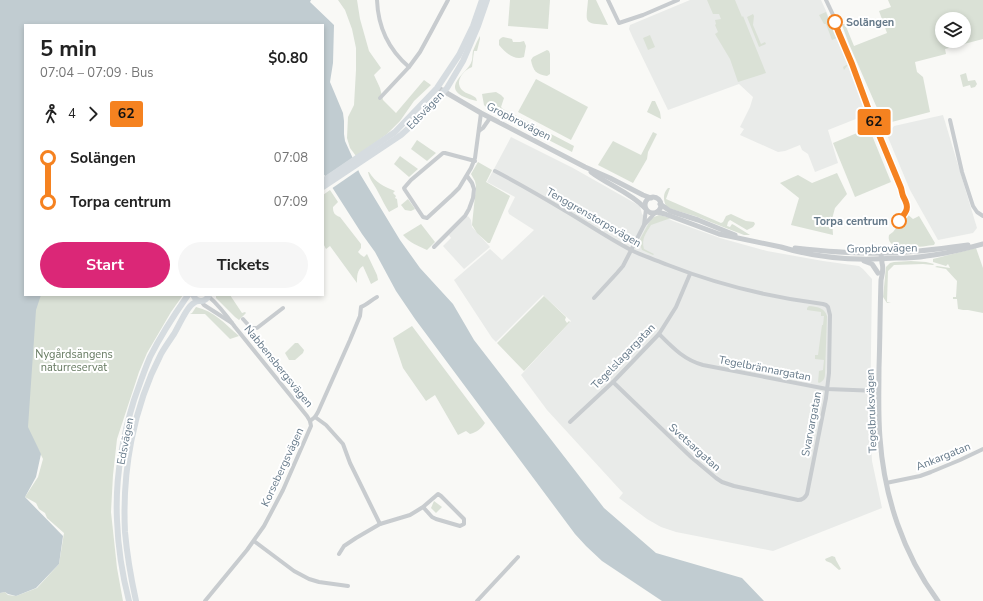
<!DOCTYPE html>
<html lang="en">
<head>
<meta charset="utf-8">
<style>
	body { margin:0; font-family:"Nunito Sans",sans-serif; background:#f6f6f6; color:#222; height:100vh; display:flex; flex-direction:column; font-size:15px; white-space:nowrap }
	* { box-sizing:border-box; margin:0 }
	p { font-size:13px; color:#767676 }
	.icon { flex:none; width:22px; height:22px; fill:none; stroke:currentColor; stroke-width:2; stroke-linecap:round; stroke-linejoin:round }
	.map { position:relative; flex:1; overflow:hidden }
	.drawer { position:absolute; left:24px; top:24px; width:300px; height:272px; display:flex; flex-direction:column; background:#fff; border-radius:0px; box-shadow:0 2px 6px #0003 }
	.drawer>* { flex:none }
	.badge { padding:0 8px; border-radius:3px; font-size:14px; line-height:26px }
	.fabs { position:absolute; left:935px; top:12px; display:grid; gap:8px }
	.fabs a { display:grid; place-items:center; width:36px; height:36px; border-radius:50%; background:#fff; box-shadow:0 2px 6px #0003; font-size:20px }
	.map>.badge { position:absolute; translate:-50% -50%; box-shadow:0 0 0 2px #fff }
	.legs { display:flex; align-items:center; gap:6px; height:44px; padding:0 16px; font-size:13px }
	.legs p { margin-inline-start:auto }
	.overview { display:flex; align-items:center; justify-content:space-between; height:68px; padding:0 16px }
	h1 { font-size:22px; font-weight:700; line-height:30px }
	.action { display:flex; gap:8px; margin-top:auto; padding:8px 16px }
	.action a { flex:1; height:46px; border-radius:24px; background:#db2777; color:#fff; font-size:16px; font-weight:700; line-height:46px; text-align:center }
	.action a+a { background:#f6f6f6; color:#222 }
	ul { padding:0 16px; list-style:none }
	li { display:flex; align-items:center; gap:14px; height:44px; font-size:15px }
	li i { display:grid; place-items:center; width:6px; height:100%; margin:0 5px; background:currentColor }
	li i::after { content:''; width:10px; height:10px; margin:-5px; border:3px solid; border-radius:50%; background:#fff }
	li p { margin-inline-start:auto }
	li:first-child i { background:linear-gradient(#0000 50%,currentColor 0) }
	li:last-child i { background:linear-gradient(currentColor 50%,#0000 0) }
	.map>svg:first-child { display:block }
	.built { fill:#e9ebe9 }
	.green { fill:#dae1d6; fill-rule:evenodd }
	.water { fill:#c1ccd1 }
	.pier { fill:#f9f9f6 }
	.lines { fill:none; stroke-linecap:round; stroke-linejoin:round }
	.minor { stroke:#c8cccf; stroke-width:4 }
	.tertiary { stroke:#c8cccf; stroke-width:5 }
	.secondary { stroke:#d6dce0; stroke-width:6 }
	.line-1-casing { stroke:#fff; stroke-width:9 }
	.line-1 { stroke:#f58220; stroke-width:6 }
	.stop-1-dot { fill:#fff; stroke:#f58220; stroke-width:2 }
	.labels { text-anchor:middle; stroke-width:4; stroke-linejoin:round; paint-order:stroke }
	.stop-label { font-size:11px; font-weight:bold; fill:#657989; stroke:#fff; text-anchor:start }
	.street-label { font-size:11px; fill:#657989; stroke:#fff }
	.park-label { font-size:11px; fill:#667a61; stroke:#fff }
</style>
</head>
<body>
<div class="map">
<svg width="983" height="601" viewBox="0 0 983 601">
	<rect width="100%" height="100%" fill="#f9f9f6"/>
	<g class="built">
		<path d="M690,0H821L827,13L829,19L837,34L851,69L866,115L828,130L838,163L815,172L808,154L802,150L800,145L785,151L778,152L740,135L744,129L740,127L750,107L753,97L739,84L668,110L633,38L629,29L630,25Z"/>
		<path d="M943,115L977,228L973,233L938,240L910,190L887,135L894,126Z"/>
		<path d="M511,137L573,168L640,206L642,214L651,223L667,218L673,221L720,238L767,251L823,261L859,266L863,269L872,279L870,423L872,461L882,508L773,551L676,532L661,527L647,519L619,498L623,493L547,410L521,375L571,321L543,295L496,342L492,338L454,280L490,249L502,260L534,230L509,214L508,211L515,197L487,182Z"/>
		<path d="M468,216L471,220L472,227L490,247L464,269L443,246L451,238L449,235Z"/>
	</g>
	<g class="green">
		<path d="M338,0H357L360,19L369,51L381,68L374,75L380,88L383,100L396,113L424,80L431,85L414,101L400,121L387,134L356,156L350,148L347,138L348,117L354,105L356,70V48L352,29L345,10Z"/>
		<path d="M510,0H550L548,29L508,26Z"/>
		<path d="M588,0H596L608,25C583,23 586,24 588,0Z"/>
		<path d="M707,0H735L742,17L743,16L766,73L738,82L730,59L715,34L718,32L715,25L716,24L715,20L721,19L719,14H713Z"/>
		<path d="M888,0H983V39L945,49L946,54L915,62L917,72L923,77L930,112L884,124L849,44L842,25L843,24H845L854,46L887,33L879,11L891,7ZM942,19H964V41H942Z"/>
		<path d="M826,12L830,23L836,29L850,62L844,70L843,67L848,64L837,38L832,40L826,24H824L819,15Z"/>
		<path d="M753,14L754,16L753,25L761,44L765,42L766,44L759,47L747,17Z"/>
		<path d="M650,35L655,47L648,50L643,38Z"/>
		<path d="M480,36V39L477,51H474L472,67C464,70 454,81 462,90C466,94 472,94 476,98L477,101C471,100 467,98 462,96C444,86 466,73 471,63C473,59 472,55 473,51C475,46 477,41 480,36Z"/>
		<path d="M503,37L512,39L513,42H520L524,41L526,46L524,57C514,61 505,52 499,45V40L501,38Z"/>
		<path d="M547,50L549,51L550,54V74L547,76C536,74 533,71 531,60L533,57Z"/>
		<path d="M966,73L968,81L975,80L977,84L975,87L971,88L970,85L963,87L960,75Z"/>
		<path d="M536,79L588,107L571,140L518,112Z"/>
		<path d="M496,92L501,95L504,98L501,107L503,109L574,146L572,152L488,109L484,105L482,94L488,93Z"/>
		<path d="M652,101H655L660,112L661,119L647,112Z"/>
		<path d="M869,128L891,182L855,197L833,143Z"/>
		<path d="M653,132L657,134L648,152L647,159L633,183L598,165L613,141L641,155Z"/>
		<path d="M417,140L436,153L427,161L411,149Z"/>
		<path d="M400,156L418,169L409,177L394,164Z"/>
		<path d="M478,162L492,170L486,182L510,196L490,243H488L477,233L472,225L476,186L475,181L471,174Z"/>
		<path d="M368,172H369C376,183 383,186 395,191L393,193L396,196L395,198L397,199L398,207L389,212C385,206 382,199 378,192C375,185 370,181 368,172Z"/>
		<path d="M837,173L847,194L835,208L832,219L833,235L791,225L799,198L780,183L798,175L812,183Z"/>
		<path d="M668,188H670L666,199L721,223L723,222L726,216L731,214L746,221L754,222L755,224L753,227L747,230L730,220L728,222L727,226L730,227L732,224L734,225L750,235H744L695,216L671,209L666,206C663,199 663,193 668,188Z"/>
		<path d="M330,190L338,202L333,207C333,212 334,215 340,217L361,244V248L358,252L361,255L364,257L367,254L377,275L378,280L371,284L363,266C357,270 357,276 357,283L330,246L326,249L323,243V195Z"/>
		<path d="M408,199L413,206L415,209L411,211L405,210L401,205Z"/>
		<path d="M907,214L913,219L919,216L935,243L934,245C924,246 885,254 889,235L893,232Z"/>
		<path d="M659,215L671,218L651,225C646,233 641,239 644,249L654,254L653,255L642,250L639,241L651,219L654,217Z"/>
		<path d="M421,224L435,242L427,250C418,246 410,243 403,235Z"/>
		<path d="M976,248L983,268V313L968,310H963L958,309L957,299H953V297H956L957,281L946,269L935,267L937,266L950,268L948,264L946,266L933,262V259Z"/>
		<path d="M911,261L926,262L934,264L933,265L923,264L894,265L888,271L887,302L891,303H887L883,297L886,267L890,263L894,262Z"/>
		<path d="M25,295H183L171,312L147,353L139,372L117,439L113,475L111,512L117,568L123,601H0V593L5,592L8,595L16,596L37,588L59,564L64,533L47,518L45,513L39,509L36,503L25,497L38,477L43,459L27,427Z"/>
		<path d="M216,295H230L242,313L245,312L246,313L239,320L235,317L216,298Z"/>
		<path d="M544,296L566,317L565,320L567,323L569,321L570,322L524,371L497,343Z"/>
		<path d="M809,306C817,307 824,307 827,316L825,373C825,378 824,381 819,383L818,382L819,371L823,370L824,360L815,359V355H818L822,325H823L824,316H821V312L807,310V308Z"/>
		<path d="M196,307C214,311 225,324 239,336L230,339L205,314H190L192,313Z"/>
		<path d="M412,326L485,423C481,429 477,432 470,434L466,431L458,435L435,395L426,401L403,368L393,338Z"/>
		<path d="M295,343H298L304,350L303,353L295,360H289L285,353Z"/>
		<path d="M434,501L442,507L436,513L431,508Z"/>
		<path d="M832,556L835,557L836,560L841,569L839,570L831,563L826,561L825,559Z"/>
	</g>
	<path class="water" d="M0,0H311L310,2L334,25L333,63L330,82L343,113L344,121V134L345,141L360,174L400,240L420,268L453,304L474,340L604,508L656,553L742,578L764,601H662L602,561L586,546L575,534L415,319L396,291L375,252L362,234L323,173V25H25V295H41L36,310L28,427L41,454L36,477L25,497L63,536L59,564L36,588L16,596L8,594L5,592L0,593Z"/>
	<path class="pier" d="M354,157L360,169L331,189L323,178Z"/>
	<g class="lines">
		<g class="minor">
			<path d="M377,0C378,27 389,50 409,67"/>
			<path d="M608,0L619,23L643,15L678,0"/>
			<path d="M826,0L835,19"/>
			<path d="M380,98L409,67L420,52L432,30L448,0"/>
			<path d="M950,120L962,172L973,206L977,212L983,216"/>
			<path d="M479,131L483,128L490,118"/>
			<path d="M475,161L445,153H443L411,180L404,188L405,190L423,217L427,218L452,195L459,188L471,168L475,158L481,113"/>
			<path d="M495,171C520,184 544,198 569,213C589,225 610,239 631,250C643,256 656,260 668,265C719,285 768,297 823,304L826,305L828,307L830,315L829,373L826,398L807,494C805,498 803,500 798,500L734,486L722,482L716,478L691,457L613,382"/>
			<path d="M644,225L655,213"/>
			<path d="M434,247L465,216L469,209L473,198L474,189L472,183L467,176"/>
			<path d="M594,298L617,273L623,266L644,225L646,209"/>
			<path d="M201,301L204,305L232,323"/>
			<path d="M243,319L251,328H257L283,308"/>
			<path d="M659,334C672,347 684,360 703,365L827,389L879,391"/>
			<path d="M315,417L326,425L343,444L350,463L380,524"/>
			<path d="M310,421L315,417L318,412L350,340L360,316L361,307C367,305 371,300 377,297"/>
			<path d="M570,422L613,382L659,334L676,307L690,274"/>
			<path d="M886,483L920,476L931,472L960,460L983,449"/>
			<path d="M254,541L294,571L309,579L319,582L348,586"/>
			<path d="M339,554L344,546L356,538L380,524L410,515L423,507L432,517L436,519L460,526L464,524V519L441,496L438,494L423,507"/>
			<path d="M205,601L247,550L264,526L283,490L311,426L310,421L307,416L235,327C227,316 219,305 208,296"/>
			<path d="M477,601L518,557"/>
		</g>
		<g class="tertiary">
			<path d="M440,89L481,113L585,167L610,178L643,195L651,198"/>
			<path d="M591,172C608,185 630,192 645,208"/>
			<circle cx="653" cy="205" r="8"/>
			<path d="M660,204L670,211L698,220L735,235"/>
			<path d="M657,212L665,214L719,234L781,247C819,259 856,261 896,258C906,258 916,258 926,256C945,254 965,249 983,244"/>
			<path d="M795,248C823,251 853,254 882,253C910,253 940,249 968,245"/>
			<path d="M881,253C881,257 882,260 882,263C884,269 882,275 881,280C880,309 880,339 879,368C879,391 878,414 880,438C884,496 903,554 938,601"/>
			<path d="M864,261L872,264L878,273"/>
		</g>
		<g class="secondary">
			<path d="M323,181L395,132L437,88L459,55L473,26L482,0"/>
			<path d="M323,187L401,135L423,115L444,91L447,88L463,61L478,26L487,0"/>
			<path d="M193,295C197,303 205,303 209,295"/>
			<path d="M129,601C122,574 118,547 117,520C115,479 122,439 134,400C139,386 144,371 150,357C161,335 174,315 188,295"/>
			<path d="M136,601C131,578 127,555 125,532C122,471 133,408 161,354C165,347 170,340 174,334C179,326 187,306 194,303C195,302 197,301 199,301"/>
		</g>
	</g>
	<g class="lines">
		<g class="line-1-casing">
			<path id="line-1" d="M835,22L838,31L852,64L870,113L901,188C902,191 902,195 904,198C910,209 906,212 899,221"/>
		</g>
		<use href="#line-1" class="line-1"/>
	</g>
	<g class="stop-1-dot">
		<circle cx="835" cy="22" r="7"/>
		<circle cx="899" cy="221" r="7"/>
	</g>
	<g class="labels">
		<g class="stop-label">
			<text x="846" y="26">Solängen</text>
			<text x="888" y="225" text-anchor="end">Torpa centrum</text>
		</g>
		<g class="street-label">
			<text transform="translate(425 110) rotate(-46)" y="4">Edsvägen</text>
			<text transform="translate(519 121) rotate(27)" y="4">Gropbrovägen</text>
			<text transform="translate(594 217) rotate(30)" y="4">Tenggrenstorpsvägen</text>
			<text transform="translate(882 248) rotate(-1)" y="4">Gropbrovägen</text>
			<text transform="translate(623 356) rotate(-46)" y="4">Tegelslagargatan</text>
			<text transform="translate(279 366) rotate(51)" y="4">Nabbensbergsvägen</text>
			<text transform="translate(765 368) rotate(11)" y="4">Tegelbrännargatan</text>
			<text transform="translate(871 411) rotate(-92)" y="4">Tegelbruksvägen</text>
			<text transform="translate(811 424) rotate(-79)" y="4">Svarvargatan</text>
			<text transform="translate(125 441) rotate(-79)" y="4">Edsvägen</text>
			<text transform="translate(695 447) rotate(42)" y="4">Svetsargatan</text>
			<text transform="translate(943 456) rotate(-22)" y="4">Ankargatan</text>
			<text transform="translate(282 467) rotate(-65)" y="4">Korsebergsvägen</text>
		</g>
		<g class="park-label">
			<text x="74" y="358">Nygårdsängens<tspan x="74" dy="13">naturreservat</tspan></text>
		</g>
	</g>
</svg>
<div class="fabs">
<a><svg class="icon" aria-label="layers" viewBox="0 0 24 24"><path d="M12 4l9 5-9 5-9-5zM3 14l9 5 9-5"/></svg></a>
</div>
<b class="badge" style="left:874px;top:122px;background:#f58220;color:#111">62</b>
<section class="drawer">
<div class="overview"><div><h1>5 min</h1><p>07:04 – 07:09 · Bus</p></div><b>$0.80</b></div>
<div class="legs"><svg class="icon" aria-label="walk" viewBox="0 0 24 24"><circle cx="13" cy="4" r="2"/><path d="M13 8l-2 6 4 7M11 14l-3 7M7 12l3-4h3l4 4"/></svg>4<svg class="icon" aria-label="forward" viewBox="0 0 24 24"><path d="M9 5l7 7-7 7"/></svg><b class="badge" style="background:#f58220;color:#111">62</b></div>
<ul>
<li><i style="color:#f58220"></i><b>Solängen</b><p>07:08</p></li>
<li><i style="color:#f58220"></i><b>Torpa centrum</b><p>07:09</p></li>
</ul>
<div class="action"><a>Start</a><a>Tickets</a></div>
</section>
</div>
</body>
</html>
